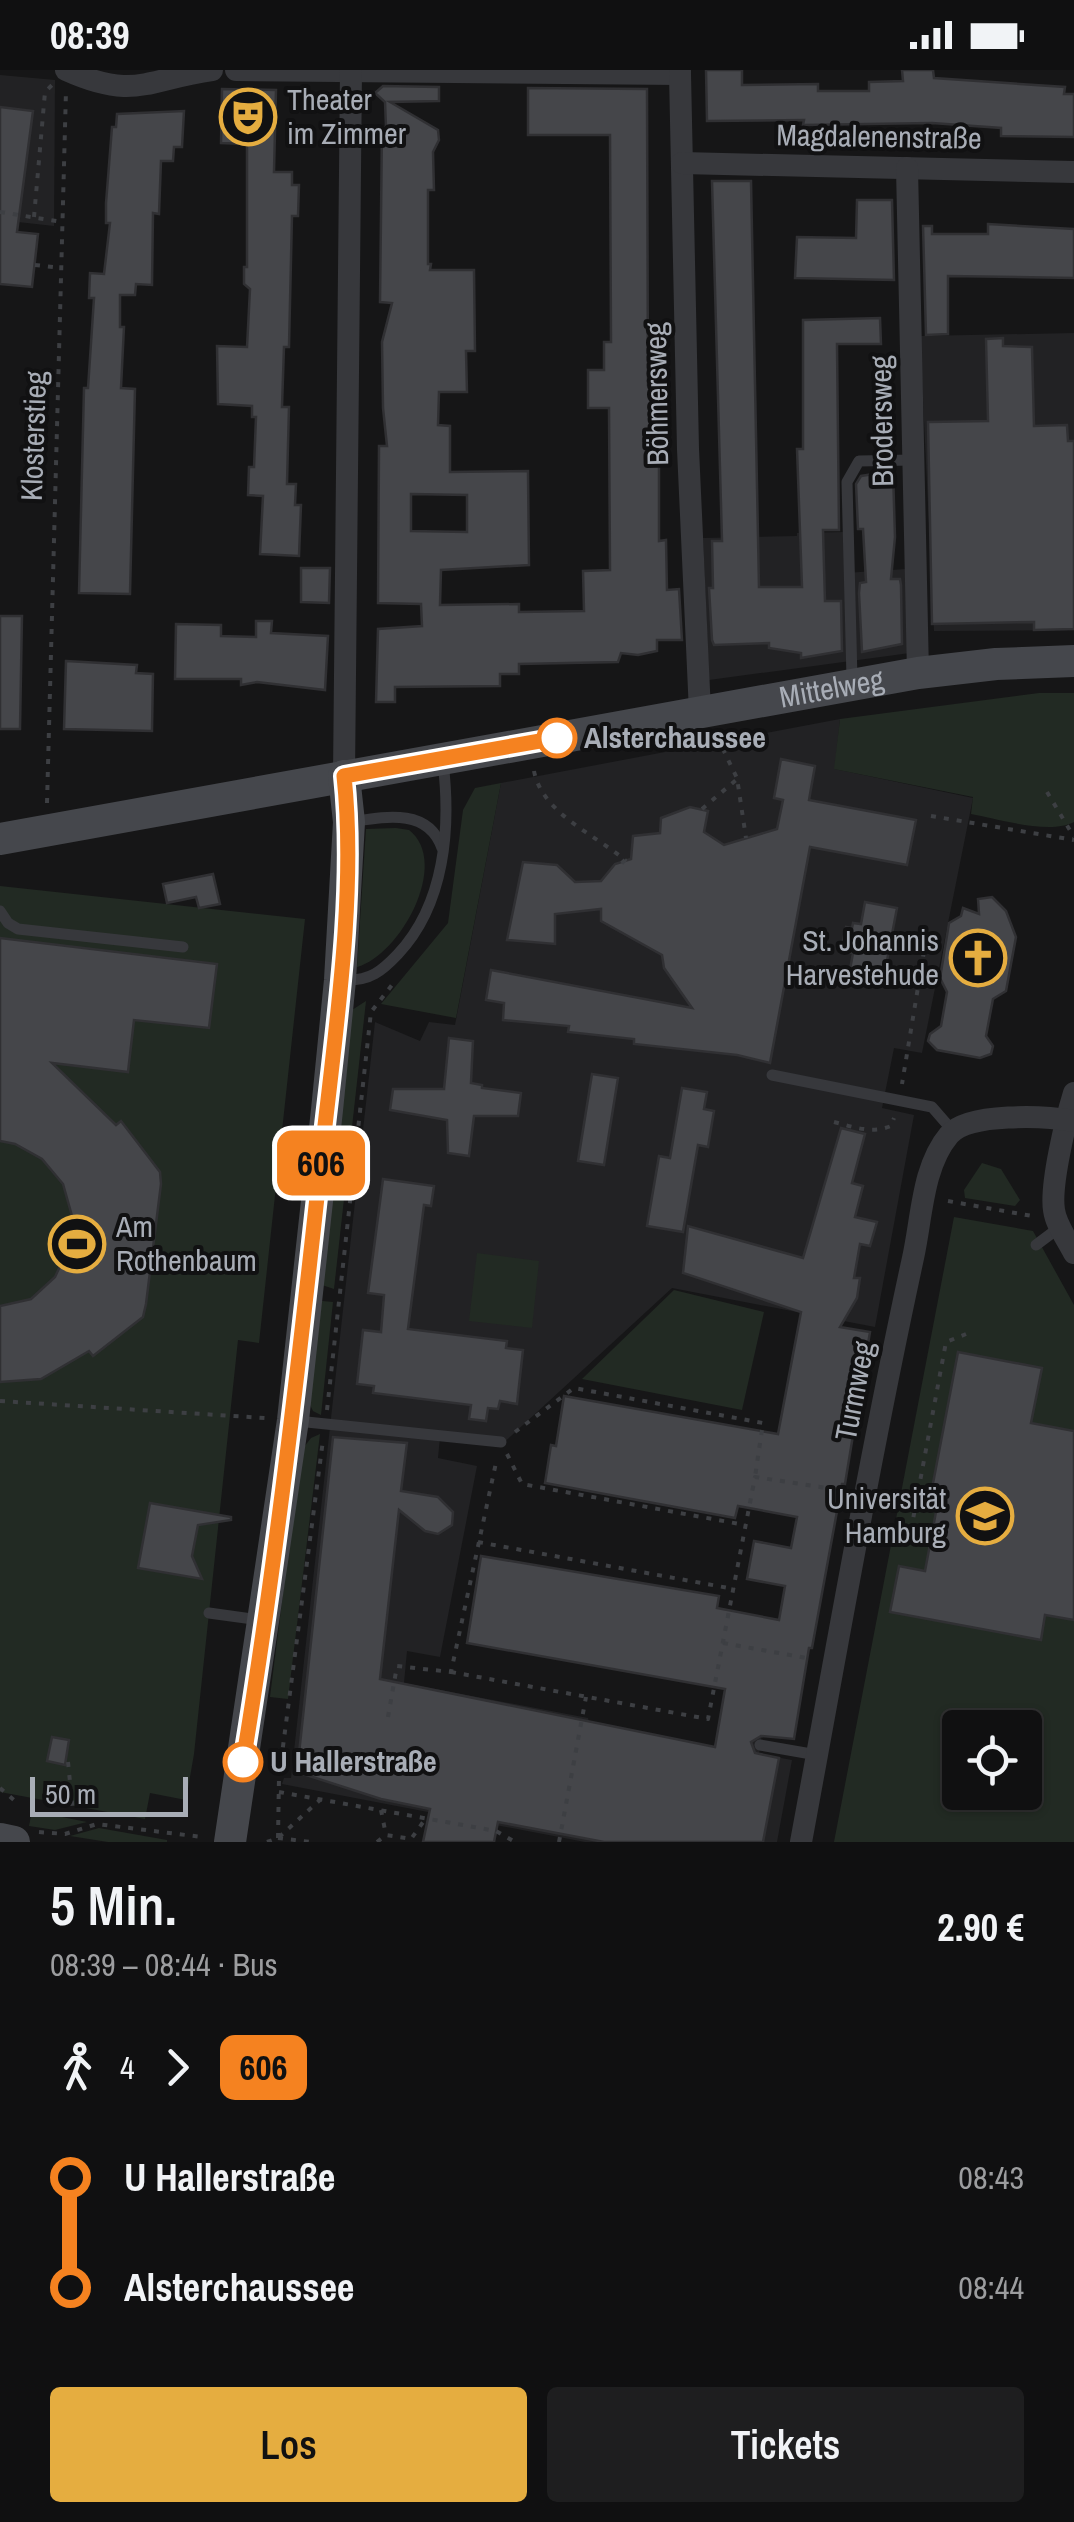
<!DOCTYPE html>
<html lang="de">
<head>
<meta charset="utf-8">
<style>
	body { margin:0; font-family:"Archivo Narrow",sans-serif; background:#1e1e1f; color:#f1f3f6; height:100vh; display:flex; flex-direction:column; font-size:38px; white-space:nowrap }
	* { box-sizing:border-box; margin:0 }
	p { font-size:32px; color:#9c9d9f }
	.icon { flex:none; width:55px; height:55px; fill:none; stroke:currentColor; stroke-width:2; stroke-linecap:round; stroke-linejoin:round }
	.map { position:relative; height:1772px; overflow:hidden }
	.side { display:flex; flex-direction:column; background:#101011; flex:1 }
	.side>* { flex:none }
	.badge { padding:0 20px; border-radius:15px; font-size:35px; line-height:65px }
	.fabs { position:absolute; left:942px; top:1640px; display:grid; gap:20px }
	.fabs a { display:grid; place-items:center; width:100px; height:100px; border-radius:10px; background:#101011; box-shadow:0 2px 8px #0004,0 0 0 2px #303031; font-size:50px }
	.scale { position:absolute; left:30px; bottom:25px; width:158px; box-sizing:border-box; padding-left:10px; border:5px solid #a8adb6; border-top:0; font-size:28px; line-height:35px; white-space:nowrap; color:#a8adb6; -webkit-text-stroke:8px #111112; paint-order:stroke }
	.map>.badge { position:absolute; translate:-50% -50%; box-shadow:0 0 0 5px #fff }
	.legs { display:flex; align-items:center; gap:15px; height:110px; padding:0 50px; font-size:32px }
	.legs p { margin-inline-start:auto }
	.summary { display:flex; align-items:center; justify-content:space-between; height:170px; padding:0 50px }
	h1 { font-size:55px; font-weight:600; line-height:75px }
	.action { display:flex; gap:20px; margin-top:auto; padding:20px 50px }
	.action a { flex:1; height:115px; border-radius:10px; background:#e5ad40; color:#111; font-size:40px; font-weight:600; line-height:115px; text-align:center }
	.action a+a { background:#1e1e1f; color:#f1f3f6 }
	ul { padding:0 50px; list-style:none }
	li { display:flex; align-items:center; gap:35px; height:110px; font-size:38px }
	li i { display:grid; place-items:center; width:15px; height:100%; margin:0 12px; background:currentColor }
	li i::after { content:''; width:25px; height:25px; margin:-12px; border:8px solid; border-radius:50%; background:#101011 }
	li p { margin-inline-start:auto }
	li:first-child i { background:linear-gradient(#0000 50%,currentColor 0) }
	li:last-child i { background:linear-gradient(currentColor 50%,#0000 0) }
	.status { display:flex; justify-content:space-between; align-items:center; height:70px; padding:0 50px; background:#101011; direction:ltr }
	.status svg { height:28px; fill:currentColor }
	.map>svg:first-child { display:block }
	.built { fill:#222224 }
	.green { fill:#222a23; fill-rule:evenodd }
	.building { fill:#45464a; stroke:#303033; stroke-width:2.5; fill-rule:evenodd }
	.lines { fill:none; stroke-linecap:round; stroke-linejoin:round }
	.path { stroke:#3d3f43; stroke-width:4; stroke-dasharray:5 8; stroke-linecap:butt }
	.lane { stroke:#37383c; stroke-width:11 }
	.street { stroke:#37383c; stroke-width:22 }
	.secondary { stroke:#45474c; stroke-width:32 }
	.line-1-casing { stroke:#fff; stroke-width:22 }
	.line-1 { stroke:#f58220; stroke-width:15 }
	.stop-1-dot { fill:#fff; stroke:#f58220; stroke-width:5 }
	.labels { text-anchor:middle; stroke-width:8; stroke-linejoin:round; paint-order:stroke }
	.poi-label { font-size:30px; fill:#a8adb6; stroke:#111112; text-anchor:start }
	.street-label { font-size:30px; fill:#a8adb6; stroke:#111112 }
	.stop-label { font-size:30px; font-weight:bold; fill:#a8adb6; stroke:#111112; text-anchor:start }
</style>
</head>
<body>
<div class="status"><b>08:39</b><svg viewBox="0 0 49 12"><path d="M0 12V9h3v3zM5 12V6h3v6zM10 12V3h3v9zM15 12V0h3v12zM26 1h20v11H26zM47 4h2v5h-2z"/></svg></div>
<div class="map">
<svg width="1074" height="1772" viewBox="0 0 1074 1772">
	<rect width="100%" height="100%" fill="#161617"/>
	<g class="built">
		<path d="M0,5L55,10L54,156L0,150Z"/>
		<path d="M1074,263V560L934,561L920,266Z"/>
		<path d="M844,462L845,503L906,499L910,583L709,610L703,468L797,466V463Z"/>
		<path d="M840,649L835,699L973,728L922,983L894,978L882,1038L914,1045L875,1257L672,1218L499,1377L440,1367L438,1388L477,1396L440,1587L407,1581L404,1613L588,1648L589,1652L714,1677L719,1656L762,1664L759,1684L792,1690L777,1772H585L282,1714L284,1708H291L375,952L420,971L429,952L455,955L501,713Z"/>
	</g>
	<g class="green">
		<path d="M1039,623H1074V752C1050,765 998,749 971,744L973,727L834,699L840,649Z"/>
		<path d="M501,713L456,948L381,934L448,853L463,740L475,718Z"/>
		<path d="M396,758L409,760C451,793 400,885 357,897L366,759Z"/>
		<path d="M0,816L305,849L259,1273L238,1270L194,1684L186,1730L150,1723L145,1749L0,1722Z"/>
		<path d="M366,931L334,1219L319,1214L352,940Z"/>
		<path d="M982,1093L1001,1099L1020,1130L1015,1136L965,1128L964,1120Z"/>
		<path d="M954,1147L1033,1161L1074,1235V1772H834ZM960,1658H1025V1722H960Z"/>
		<path d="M477,1183L539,1191L532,1258L469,1251Z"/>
		<path d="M674,1220L764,1242L742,1340L582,1309Z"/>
		<path d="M322,1231L333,1232L321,1345L313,1341L306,1327Z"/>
		<path d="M320,1364L288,1629L270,1627L301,1381L311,1368Z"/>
		<path d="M32,1741L87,1752L55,1760L29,1756Z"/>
		<path d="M99,1758L167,1770V1772H108L70,1766Z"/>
	</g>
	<g class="building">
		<path d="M706,0H742V15L818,14V21H869V12L903,11L902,0H933L934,8L1065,17L1064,24H1074V67L1001,66V58L932,53L803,55L804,50L707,51Z"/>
		<path d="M383,16L439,17V31L390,32L438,60L439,70L433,82L434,120H428V194H431L430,200H474L475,281H466L467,322H439L438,355L450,356V402L528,401L529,495L441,500L440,535L519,534V542L584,541L583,501L610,500L609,338H588V300H604V272H611L610,65H528V18L647,19L648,315H659V471L666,470L667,520L679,519L682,570H657V581L638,585L621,583L618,592L519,594V604H500V616L395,617V632H376L378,559L422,556L421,534L378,533L379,376H387L383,338L382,272L392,233L380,232L382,58L386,57L385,32L375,23ZM411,424L467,425V462L411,461Z"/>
		<path d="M222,19L276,20L274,102H292V115H299L298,146H292L289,277H284L282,337H289L287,414H296L295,435H301L299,486L260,484L263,426L248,425L249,397H254L256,347H252V336L218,334L217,276L247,277L250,219L244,214V197H247V74L221,73Z"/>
		<path d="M0,37L33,41L17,162L38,164L32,217L0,214Z"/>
		<path d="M184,41L182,77H174L173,91H161L159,144L153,143L152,215L136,214L135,225H120V257H124L121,318L135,319L130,524L79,523L84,318H88L94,228H89L90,203L104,204L110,153H106V133L112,57H116L117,44Z"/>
		<path d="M712,111H751L759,517H802L797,379H803V250L880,248L881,274H837L839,460H823L825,531H841L842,581L801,588V583L769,578V573L714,575L712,570L709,518H713L712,471H722Z"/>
		<path d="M857,130H892L894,210L795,208L797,167L856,168Z"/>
		<path d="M988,154L1074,159V208L948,206V264L926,265L923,156H932V164H988Z"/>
		<path d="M1003,268V276L1032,277L1034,356L1067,355L1068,371H1074V559L1034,560V552L932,554L928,352L988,351L986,269Z"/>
		<path d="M893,401L895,467L891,509H900L901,515L902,574L862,582L859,523L860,513L866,512L865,494L863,459H858L856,414L861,406Z"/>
		<path d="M301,498H330L329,533L301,532Z"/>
		<path d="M0,546H22L20,659H0Z"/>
		<path d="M256,551H272L271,563L328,566L325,620L257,612L241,615V609H175L176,554L221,555V566L256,567Z"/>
		<path d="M66,591L137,595L136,603L153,604L152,661L64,659Z"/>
		<path d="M781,689L815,696L809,730L916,750L907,795L810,777L770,993L737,985L634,974V969L568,962L569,956L503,950L504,933L486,930L491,900L692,938L664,898L662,885L601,851V839L555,844V874L507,870L523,792L557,795L575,812L601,811L615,794L631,789L633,766L660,763L661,748L690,737L708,741L704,762L724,775L777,759L783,730L774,728Z"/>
		<path d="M213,804L220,834L199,838L196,827L167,833L163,814Z"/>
		<path d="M992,827L1006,841L1016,867L1006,921L993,929L986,966L993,976L991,984L980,988L937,980L928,971L930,964L941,956L947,922L940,908L949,853L961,846L963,838L979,844L978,829Z"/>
		<path d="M865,832L897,838L883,912L849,905L853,883L848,882L849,876L842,875L846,857L852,858L853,853L861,854Z"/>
		<path d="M0,868L217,894L209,958L134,950L128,1002L52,993L116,1055L121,1051L160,1102L161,1114L146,1234L143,1247L93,1286L89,1281L41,1309L0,1312V1236L31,1229L55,1207L68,1179L72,1146L63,1114L42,1089L15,1074L0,1071Z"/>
		<path d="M449,968L473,971L471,1013L482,1015V1018L521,1023L518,1046H474L469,1086L448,1083L447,1050L390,1040L393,1019H444Z"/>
		<path d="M592,1004L618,1008L604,1095L578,1091Z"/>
		<path d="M682,1018L707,1022L704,1039L714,1041L708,1077L698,1075L683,1162L647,1156L659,1086L670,1088Z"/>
		<path d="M841,1058L865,1064L852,1113L863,1116L855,1147L877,1152L870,1176L860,1174L854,1208H860L857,1228L840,1257L870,1262L845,1414H842L812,1578H809L794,1669L761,1666L751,1672L755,1683L779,1688L763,1772H604L498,1752L494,1772H423L430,1739L381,1729L297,1702L333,1367L407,1373L401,1421L438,1427L453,1442L452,1455L438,1464L425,1461L399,1440L380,1609L715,1677L725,1619L467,1573L481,1486L719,1526L717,1538L779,1550L785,1516L747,1509L754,1471L791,1478L797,1447L738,1436L735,1448L545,1413L551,1375L556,1376L564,1326L778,1364L801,1242L683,1203L688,1156L803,1188Z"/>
		<path d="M383,1109L434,1116L431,1136L424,1135L408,1259L507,1271L506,1278L523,1280L517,1334L500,1331L498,1339L488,1338L486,1351L469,1349L471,1335L373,1323L374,1316L357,1314L363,1260L381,1262L384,1225L368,1223Z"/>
		<path d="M958,1282L1042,1298L1031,1353L1074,1361V1550L1045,1545L1041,1570L890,1542L899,1496L925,1501L938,1431L930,1429Z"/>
		<path d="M150,1433L231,1447V1450L198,1455L192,1486L202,1509L138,1498Z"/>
		<path d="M52,1667L69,1670L65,1695L47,1691Z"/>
	</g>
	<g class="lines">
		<g class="path">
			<path d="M0,142L62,152"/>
			<path d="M34,147L45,22L53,14"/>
			<path d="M35,195L61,198"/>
			<path d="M717,667L737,708L746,768"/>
			<path d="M534,701C542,743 594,764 625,790L621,794"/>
			<path d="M1047,722L1074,767"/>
			<path d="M47,733L66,20"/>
			<path d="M702,739L736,710"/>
			<path d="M931,746L1074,770"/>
			<path d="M899,877L924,881L902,1014"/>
			<path d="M834,1052C853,1057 872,1064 891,1056L894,1048"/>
			<path d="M948,1131L1032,1146"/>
			<path d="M0,1331L265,1348"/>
			<path d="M327,1340L371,942L395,911"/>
			<path d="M515,1362L574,1318L763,1353L755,1407"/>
			<path d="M507,1384L522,1414L745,1455"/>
			<path d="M888,1456L932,1464"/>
			<path d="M911,1460L946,1272L966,1264"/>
			<path d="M478,1472L734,1519"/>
			<path d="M723,1573L812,1589"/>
			<path d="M451,1602L708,1649L755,1407L846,1421"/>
			<path d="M388,1647L397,1596L451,1602L497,1388"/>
			<path d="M68,1692L73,1742"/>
			<path d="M0,1718L15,1731"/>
			<path d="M279,1722L496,1761L515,1772"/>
			<path d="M381,1740L386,1765"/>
			<path d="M39,1762L65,1764L97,1754L202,1767"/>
			<path d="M278,1768L279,1707L323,1370"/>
			<path d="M278,1768L311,1772"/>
			<path d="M267,1772L278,1768L321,1729"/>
			<path d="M377,1772L386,1765L411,1769L426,1748"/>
			<path d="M559,1772L586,1627"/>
		</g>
		<g class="lane">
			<path d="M852,609L847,412L859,391L913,390"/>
			<path d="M350,752C383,747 428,737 442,778"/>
			<path d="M0,841L8,853L18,859L183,877"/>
			<path d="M345,910C370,911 382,901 398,884C445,834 451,758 443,692"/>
			<path d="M772,1005L932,1037L952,1060"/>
			<path d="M1036,1175L1060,1157"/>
			<path d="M297,1351L501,1372"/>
			<path d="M209,1543L260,1550"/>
			<path d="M760,1675L817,1685"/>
		</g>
		<g class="street">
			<path d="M66,0C135,31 147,9 212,0"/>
			<path d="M236,0L680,4V0"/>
			<path d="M680,4L688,379L700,642"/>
			<path d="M682,93L1074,102"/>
			<path d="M907,98L918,603"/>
			<path d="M344,706L351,0"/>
			<path d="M1074,1023C1066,1049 1050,1115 1054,1140C1056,1155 1067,1169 1074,1183"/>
			<path d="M801,1772C837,1577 871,1381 913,1188C922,1148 922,1097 949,1065C968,1042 1046,1046 1074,1051"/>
		</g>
		<g class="secondary">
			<path id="s1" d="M0,769L918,603L996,594L1074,591"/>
			<path d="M0,1769L14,1772"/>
			<path d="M230,1772L293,1350L327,1040L340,910L349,752L344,706"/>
		</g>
	</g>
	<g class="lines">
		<g class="line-1-casing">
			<path id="line-1" d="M243,1692C276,1493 299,1292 321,1091C334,969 357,827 344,706L557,668"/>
		</g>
		<use href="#line-1" class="line-1"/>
	</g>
	<defs>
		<g id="theatre-ring" transform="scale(2.875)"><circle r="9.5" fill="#111112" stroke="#e5ad40" stroke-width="1.5"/><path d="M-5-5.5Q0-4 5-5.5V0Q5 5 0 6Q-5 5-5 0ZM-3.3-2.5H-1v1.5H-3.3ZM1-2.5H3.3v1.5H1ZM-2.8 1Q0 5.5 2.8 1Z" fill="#e5ad40"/></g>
		<g id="church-ring" transform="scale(2.875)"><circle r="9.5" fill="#111112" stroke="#e5ad40" stroke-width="1.5"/><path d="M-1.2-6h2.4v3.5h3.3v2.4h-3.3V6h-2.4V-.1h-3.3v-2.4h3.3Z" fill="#e5ad40"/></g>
		<g id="stadium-ring" transform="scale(2.875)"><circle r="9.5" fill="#111112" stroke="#e5ad40" stroke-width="1.5"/><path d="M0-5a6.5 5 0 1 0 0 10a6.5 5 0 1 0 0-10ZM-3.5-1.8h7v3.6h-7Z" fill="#e5ad40"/></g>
		<g id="university-ring" transform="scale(2.875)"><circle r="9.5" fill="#111112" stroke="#e5ad40" stroke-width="1.5"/><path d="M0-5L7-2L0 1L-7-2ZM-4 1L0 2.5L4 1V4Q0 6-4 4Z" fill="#e5ad40"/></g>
	</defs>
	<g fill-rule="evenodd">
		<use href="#theatre-ring" x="248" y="47"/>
		<use href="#church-ring" x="978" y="888"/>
		<use href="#stadium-ring" x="77" y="1174"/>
		<use href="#university-ring" x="985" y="1446"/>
	</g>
	<g class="stop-1-dot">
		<circle cx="557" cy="668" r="18"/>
		<circle cx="243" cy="1692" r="18"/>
	</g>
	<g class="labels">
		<g class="poi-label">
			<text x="287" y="40">Theater<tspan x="287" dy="34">im Zimmer</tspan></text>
			<text x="939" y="881" text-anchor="end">St. Johannis<tspan x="939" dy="34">Harvestehude</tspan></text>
			<text x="116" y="1167">Am<tspan x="116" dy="34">Rothenbaum</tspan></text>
			<text x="946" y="1439" text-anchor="end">Universität<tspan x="946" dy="34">Hamburg</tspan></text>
		</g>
		<g class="street-label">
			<text transform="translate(879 67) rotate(1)" y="10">Magdalenenstraße</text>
			<text transform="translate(657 324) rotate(-91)" y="10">Böhmersweg</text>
			<text transform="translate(882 351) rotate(-91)" y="10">Brodersweg</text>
			<text transform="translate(34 366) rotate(-88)" y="10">Klosterstieg</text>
			<text dy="10" stroke="none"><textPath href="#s1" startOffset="845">Mittelweg</textPath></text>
			<text transform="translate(855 1321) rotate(-79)" y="10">Turmweg</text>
		</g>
		<g class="stop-label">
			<text x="584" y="678">Alsterchaussee</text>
			<text x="270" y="1702">U Hallerstraße</text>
		</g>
	</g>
</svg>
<div class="fabs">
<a><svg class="icon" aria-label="locate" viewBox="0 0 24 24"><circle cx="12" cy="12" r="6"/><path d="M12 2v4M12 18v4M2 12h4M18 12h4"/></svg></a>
</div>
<div class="scale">50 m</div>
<b class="badge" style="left:321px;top:1093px;background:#f58220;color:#111">606</b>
</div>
<section class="side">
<div class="summary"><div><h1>5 Min.</h1><p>08:39 – 08:44 · Bus</p></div><b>2.90 €</b></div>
<div class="legs"><svg class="icon" aria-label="walk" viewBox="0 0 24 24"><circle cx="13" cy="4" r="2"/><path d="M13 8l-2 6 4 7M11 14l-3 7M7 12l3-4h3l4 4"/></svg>4<svg class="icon" aria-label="forward" viewBox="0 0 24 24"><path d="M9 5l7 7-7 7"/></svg><b class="badge" style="background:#f58220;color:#111">606</b></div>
<ul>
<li><i style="color:#f58220"></i><b>U Hallerstraße</b><p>08:43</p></li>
<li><i style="color:#f58220"></i><b>Alsterchaussee</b><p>08:44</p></li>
</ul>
<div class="action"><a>Los</a><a>Tickets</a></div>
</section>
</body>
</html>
